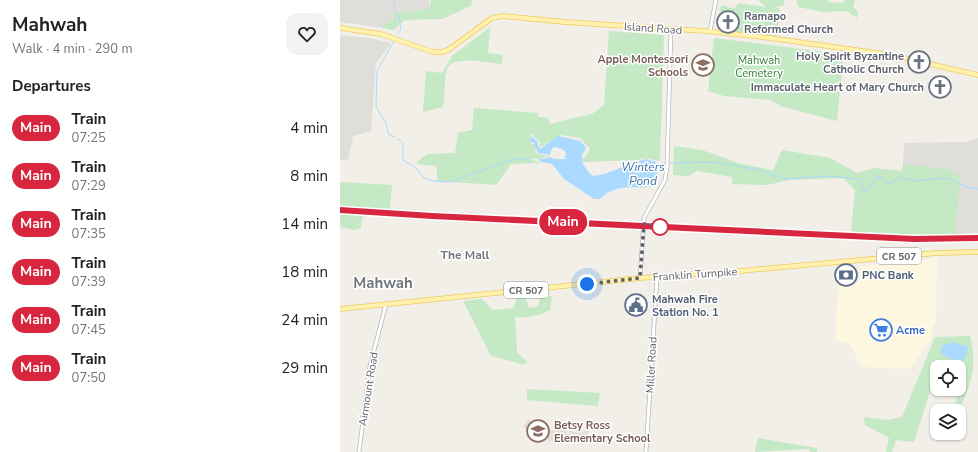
<!DOCTYPE html>
<html lang="en">
<head>
<meta charset="utf-8">
<style>
	body { margin:0; font-family:"Nunito Sans",sans-serif; background:#f2f2f2; color:#222; height:100vh; display:flex; flex-direction:column; font-size:15px; white-space:nowrap }
	* { box-sizing:border-box; margin:0 }
	p { font-size:13px; color:#767676 }
	.icon { flex:none; width:22px; height:22px; fill:none; stroke:currentColor; stroke-width:2; stroke-linecap:round; stroke-linejoin:round }
	.map { position:relative; flex:1; overflow:hidden }
	.drawer { display:flex; flex-direction:column; background:#fff; width:340px }
	.drawer>* { flex:none }
	.badge { padding:0 8px; border-radius:13px; font-size:14px; line-height:26px }
	.controls { position:absolute; left:590px; top:360px; display:grid; gap:8px }
	.controls a { display:grid; place-items:center; width:36px; height:36px; border-radius:8px; background:#fff; box-shadow:0 1px 3px #0004; font-size:20px }
	.you { position:absolute; width:20px; height:20px; margin:-10px; border:3px solid #fff; border-radius:50%; background:#1a73e8; box-shadow:0 0 0 6px #1a73e833 }
	.map>.badge { position:absolute; translate:-50% -50%; box-shadow:0 0 0 2px #fff }
	h2 { padding:0 12px; font-size:15px; line-height:36px }
	.round { display:grid; place-items:center; flex:none; width:42px; height:42px; border-radius:12px; background:#f2f2f2 }
	.summary { display:flex; align-items:center; justify-content:space-between; height:68px; padding:0 12px }
	h1 { font-size:19px; font-weight:700; line-height:30px }
	ul { padding:0; list-style:none }
	li { display:flex; align-items:center; gap:12px; height:48px; padding:0 12px }
	li div { flex:1 }
	li b { display:block; font-size:15px }
	li em { font-style:normal }
	li .badge { min-width:44px; font-weight:700; text-align:center }
	main { display:flex; flex:1; min-height:0 }
	.map>svg:first-child { display:block }
	.commercial { fill:#fef7e0 }
	.industrial { fill:#e0deda }
	.education { fill:#e1ded6 }
	.green { fill:#c5e8c5 }
	.water { fill:#aadaff }
	.lines { fill:none; stroke-linecap:round; stroke-linejoin:round }
	.stream { stroke:#aadaff; stroke-width:1 }
	.minor-casing { stroke:#b5b8bc; stroke-width:4.5 }
	.major-casing { stroke:#f2c960; stroke-width:5.5 }
	.minor { stroke:#fff; stroke-width:3 }
	.major { stroke:#fff2af; stroke-width:4 }
	.rail { stroke:#b6b7b8; stroke-width:1; stroke-dasharray:1 5; stroke-linecap:butt }
	.line-casing { stroke:#fff; stroke-width:9 }
	.line { stroke:#d7263d; stroke-width:6 }
	.walk { stroke:#5f6368; stroke-width:4; stroke-dasharray:0 7.2 }
	.stop-dot { fill:#fff; stroke:#d7263d; stroke-width:2 }
	.labels { text-anchor:middle; stroke-width:3; stroke-linejoin:round; paint-order:stroke }
	.shield { fill:#fff; stroke:#8f9295; stroke-width:1 }
	.shield-label { font-size:10px; font-weight:bold; fill:#5f6368 }
	.worship-label { font-size:11px; font-weight:bold; fill:#5b616d; stroke:#fff; text-anchor:end }
	.street-label { font-size:11px; fill:#5f6368; stroke:#fff }
	.education-label { font-size:11px; font-weight:bold; fill:#785e54; stroke:#fff; text-anchor:end }
	.park-label { font-size:11px; fill:#348238; stroke:#fff }
	.service-label { font-size:11px; font-weight:bold; fill:#4e5e75; stroke:#fff; text-anchor:start }
	.shop-label { font-size:11px; font-weight:bold; fill:#366cbe; stroke:#fff; text-anchor:start }
	.water-label { font-size:12px; font-style:italic; fill:#4174aa; stroke:#fff }
	.neighbourhood-label { font-size:12px; font-weight:bold; fill:#70757a; stroke:#fff }
	.district-label { font-size:15px; font-weight:bold; fill:#70757a; stroke:#fff }
</style>
</head>
<body>
<main>
<section class="drawer">
<div class="summary"><div><h1>Mahwah</h1><p>Walk · 4 min · 290 m</p></div><a class="round"><svg class="icon" aria-label="heart" viewBox="0 0 24 24"><path d="M12 20l-8-8c-3-5 5-10 8-4 3-6 11-1 8 4z"/></svg></a></div>
<h2>Departures</h2>
<ul>
<li><span class="badge" style="background:#d7263d;color:#fff">Main</span><div><b>Train</b><p>07:25</p></div><em>4 min</em></li>
<li><span class="badge" style="background:#d7263d;color:#fff">Main</span><div><b>Train</b><p>07:29</p></div><em>8 min</em></li>
<li><span class="badge" style="background:#d7263d;color:#fff">Main</span><div><b>Train</b><p>07:35</p></div><em>14 min</em></li>
<li><span class="badge" style="background:#d7263d;color:#fff">Main</span><div><b>Train</b><p>07:39</p></div><em>18 min</em></li>
<li><span class="badge" style="background:#d7263d;color:#fff">Main</span><div><b>Train</b><p>07:45</p></div><em>24 min</em></li>
<li><span class="badge" style="background:#d7263d;color:#fff">Main</span><div><b>Train</b><p>07:50</p></div><em>29 min</em></li>
</ul>
</section>
<div class="map">
<svg width="638" height="452" viewBox="0 0 638 452">
	<rect width="100%" height="100%" fill="#f1efe8"/>
	<path class="commercial" d="M597,258L596,321L592,328L593,336L570,369L522,367L509,342H495L498,286L518,283L520,266Z"/>
	<g class="industrial">
		<path d="M0,0H89V9L53,13L54,20L44,24L43,28L0,22Z"/>
		<path d="M0,35L29,38L51,43L36,63L31,131L13,136L8,160H0Z"/>
		<path d="M638,138V234L615,236L616,214L563,164L564,143L625,142Z"/>
	</g>
	<path class="education" d="M188,419L207,432H209L210,430H222L223,428H227V435L229,434V431L243,433L244,431H248V443L229,442V437H225L222,442L218,443L207,440L208,437L205,436L202,440L183,427Z"/>
	<g class="green">
		<path d="M91,0H132L131,6L102,19L65,20L53,30L43,28L44,24L54,20L53,13L89,9Z"/>
		<path d="M418,0H445L443,6L433,7L440,9L437,36L392,31L394,15L379,14L381,5L395,9L398,3L426,7Z"/>
		<path d="M456,0H488L489,2L503,3L505,0H515L513,6L518,12L517,18L506,11L483,12L458,7Z"/>
		<path d="M150,27L148,53L163,55L162,64C150,63 112,54 107,69C104,81 105,95 103,107L83,112L86,71L102,73L112,56Z"/>
		<path d="M269,31L324,35L320,161L303,158L299,160L242,162L250,149L240,138L221,135L199,148L200,142L190,133L191,144H197L195,153L211,157L190,159L201,163L171,164L156,185L97,181V166L75,164L87,154L115,153L118,133L132,130L134,108L198,113V117L209,118V124L252,114L264,105Z"/>
		<path d="M374,38L484,52L480,70L487,51L504,54L497,121L440,106L431,100L384,96L368,91Z"/>
		<path d="M334,146L362,150L401,164L433,170L442,150L490,158L517,173L533,168L562,171L563,164L611,170L620,178L615,236L511,233L515,190L503,178L449,180L427,185L392,184V177L357,171L348,176L333,175Z"/>
		<path d="M0,182L52,185L50,210L22,217L21,228L14,230L0,227Z"/>
		<path d="M178,296H185L189,308L198,306L201,297L212,296L210,310C198,316 189,318 175,317L177,352L188,363L181,364L151,356L123,301L142,299L153,310L173,308Z"/>
		<path d="M630,336C638,368 631,382 619,411H613L618,393L605,389H619V367H597V386L592,385L574,442L556,440L552,452H546L549,438L525,425L524,417L547,420L562,417L595,337Z"/>
		<path d="M187,389L260,393L258,406L187,400Z"/>
		<path d="M418,438L477,448V452H470L469,449L415,452Z"/>
	</g>
	<g class="water">
		<path d="M191,136L198,142L197,144L200,149L218,136L240,141L246,147L245,151L242,154L243,164L250,174L254,176L264,174L305,159L316,162C318,170 319,184 309,187C291,188 274,184 260,199H254L224,179L212,164L201,162L197,158L203,159L211,157L213,159L215,158L216,159H225L226,152L222,149L215,147L212,148L210,155L198,153L194,143L190,142Z"/>
		<path d="M614,342L628,347L627,354L624,359C616,361 607,359 601,353V346Z"/>
	</g>
	<g class="lines">
		<g class="stream">
			<path d="M54,0L55,10L59,17L61,29L58,34"/>
			<path d="M54,41L37,71L36,107L45,121L49,135L55,137"/>
			<path d="M58,139L63,143V160L76,168L84,178L93,181L110,182L174,159H189"/>
			<path d="M329,163L370,162L386,164L423,171L444,179L489,176L517,179L521,180L522,191L529,190L536,176L542,178L543,181L550,183L561,177L575,181L606,178L617,182L623,186L638,189"/>
			<path d="M316,165L326,163"/>
		</g>
		<g class="minor-casing">
			<g id="minor">
				<path d="M370,31L376,0"/>
				<path d="M300,278L304,218L325,180L327,167L331,29"/>
				<path d="M19,452L30,366L46,304"/>
				<path d="M306,452L317,277"/>
			</g>
		</g>
		<g class="major-casing">
			<g id="major">
				<path d="M0,28L41,34L93,52H101L108,50L152,18L163,16L225,22L365,31L430,38L551,55L638,75"/>
				<path d="M0,309L300,278L400,271L597,253L638,252"/>
			</g>
		</g>
		<use href="#minor" class="minor"/>
		<use href="#major" class="major"/>
		<path class="rail" d="M0,212L45,215L589,241L638,240"/>
	</g>
	<g class="lines">
		<g class="line-casing">
			<path id="line" d="M0,210L92,216L574,239L638,238"/>
		</g>
		<use href="#line" class="line"/>
		<path class="walk" d="M247,284L300,278L304,224L320,227"/>
	</g>
	<defs>
		<g id="church-ring" transform="scale(1.15)"><circle r="9.5" fill="#fff" stroke="#6b7280" stroke-width="1.5"/><path d="M-1.2-6h2.4v3.5h3.3v2.4h-3.3V6h-2.4V-.1h-3.3v-2.4h3.3Z" fill="#6b7280"/></g>
		<g id="school-ring" transform="scale(1.15)"><circle r="9.5" fill="#fff" stroke="#8d6e63" stroke-width="1.5"/><path d="M0-5L7-2L0 1L-7-2ZM-4 1L0 2.5L4 1V4Q0 6-4 4Z" fill="#8d6e63"/></g>
		<g id="bank-ring" transform="scale(1.15)"><circle r="9.5" fill="#fff" stroke="#5c6f8a" stroke-width="1.5"/><path d="M-6-4H6V4H-6ZM0-2.3a2.3 2.3 0 1 0 0 4.6a2.3 2.3 0 1 0 0-4.6Z" fill="#5c6f8a"/></g>
		<g id="civic-ring" transform="scale(1.15)"><circle r="9.5" fill="#fff" stroke="#5c6f8a" stroke-width="1.5"/><path d="M-.6-6.5H3V-4.5H.6V-3L4-1V1h2V6H-6V1h2V-1L-.6-3ZM-1.2 2.5V6h2.4V2.5Z" fill="#5c6f8a"/></g>
		<g id="supermarket-ring" transform="scale(1.15)"><circle r="9.5" fill="#fff" stroke="#3f7fe0" stroke-width="1.5"/><path d="M-6-5.5h2.5l.6 2H6L4.5 2H-2.5L-4.4-4H-6ZM-1.5 3.2a1.3 1.3 0 1 0 .1 0ZM3 3.2a1.3 1.3 0 1 0 .1 0Z" fill="#3f7fe0"/></g>
	</defs>
	<g fill-rule="evenodd">
		<use href="#church-ring" x="388" y="22"/>
		<use href="#church-ring" x="579" y="62"/>
		<use href="#school-ring" x="363" y="65"/>
		<use href="#church-ring" x="600" y="87"/>
		<use href="#bank-ring" x="506" y="275"/>
		<use href="#civic-ring" x="296" y="305"/>
		<use href="#supermarket-ring" x="541" y="330"/>
		<use href="#school-ring" x="198" y="431"/>
	</g>
	<circle class="stop-dot" cx="320" cy="227" r="8"/>
	<g class="labels">
		<g class="shield">
			<rect x="537" y="248" width="44" height="16" rx="3"/>
			<rect x="164" y="282" width="44" height="16" rx="3"/>
		</g>
		<g class="shield-label">
			<text x="559" y="260">CR 507</text>
			<text x="186" y="294">CR 507</text>
		</g>
		<g class="worship-label">
			<text x="404" y="20" text-anchor="start">Ramapo<tspan x="404" dy="13">Reformed Church</tspan></text>
			<text x="564" y="60">Holy Spirit Byzantine<tspan x="564" dy="13">Catholic Church</tspan></text>
			<text x="584" y="91">Immaculate Heart of Mary Church</text>
		</g>
		<g class="street-label">
			<text transform="translate(313 28) rotate(4)" y="4">Island Road</text>
			<text transform="translate(355 274) rotate(-4)" y="4">Franklin Turnpike</text>
			<text transform="translate(311 365) rotate(-87)" y="4">Miller Road</text>
			<text transform="translate(28 389) rotate(-81)" y="4">Airmount Road</text>
		</g>
		<g class="education-label">
			<text x="348" y="63">Apple Montessori<tspan x="348" dy="13">Schools</tspan></text>
			<text x="214" y="429" text-anchor="start">Betsy Ross<tspan x="214" dy="13">Elementary School</tspan></text>
		</g>
		<g class="park-label">
			<text x="419" y="64">Mahwah<tspan x="419" dy="13">Cemetery</tspan></text>
		</g>
		<g class="service-label">
			<text x="522" y="279">PNC Bank</text>
			<text x="312" y="303">Mahwah Fire<tspan x="312" dy="13">Station No. 1</tspan></text>
		</g>
		<g class="shop-label">
			<text x="556" y="334">Acme</text>
		</g>
		<g class="water-label">
			<text x="303" y="171">Winters<tspan x="303" dy="14">Pond</tspan></text>
		</g>
		<g class="neighbourhood-label">
			<text x="125" y="259">The Mall</text>
		</g>
		<g class="district-label">
			<text x="43" y="288">Mahwah</text>
		</g>
	</g>
</svg>
<div class="controls">
<a><svg class="icon" aria-label="locate" viewBox="0 0 24 24"><circle cx="12" cy="12" r="6"/><path d="M12 2v4M12 18v4M2 12h4M18 12h4"/></svg></a>
<a><svg class="icon" aria-label="layers" viewBox="0 0 24 24"><path d="M12 4l9 5-9 5-9-5zM3 14l9 5 9-5"/></svg></a>
</div>
<div class="you" style="left:247px;top:284px"></div>
<b class="badge" style="left:223px;top:222px;background:#d7263d;color:#fff">Main</b>
</div>
</main>
</body>
</html>
